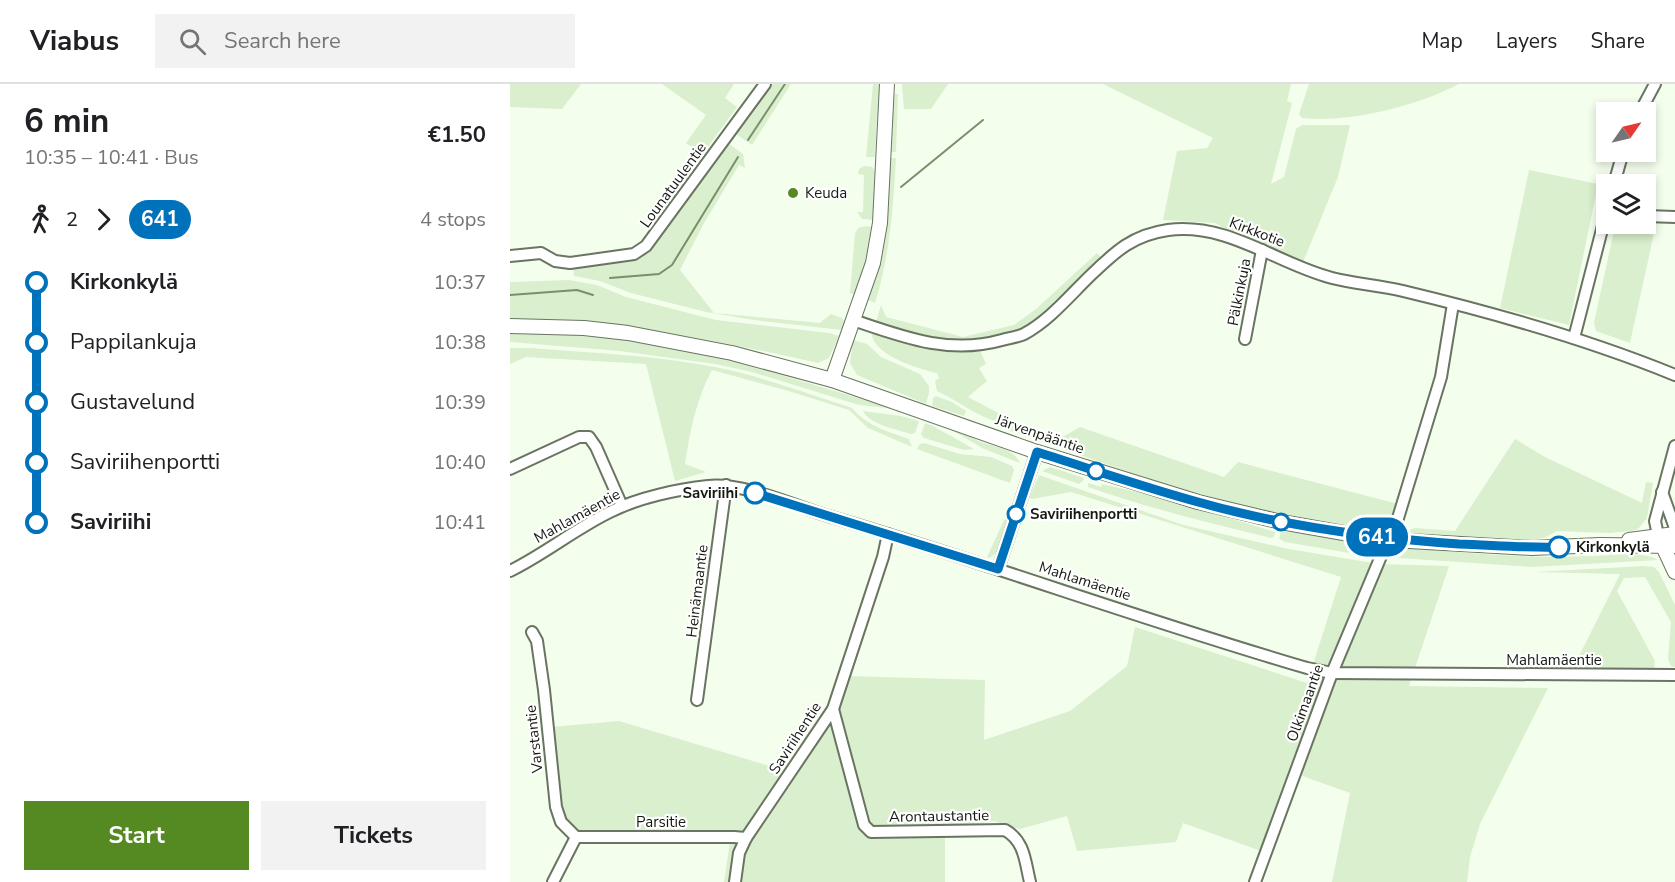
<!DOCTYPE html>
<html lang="en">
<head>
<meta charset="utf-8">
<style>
	body { margin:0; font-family:"Nunito Sans",sans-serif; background:#f2f2f2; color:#202124; height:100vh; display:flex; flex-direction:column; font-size:22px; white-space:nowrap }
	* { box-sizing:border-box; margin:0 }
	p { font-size:20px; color:#757577 }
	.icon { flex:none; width:33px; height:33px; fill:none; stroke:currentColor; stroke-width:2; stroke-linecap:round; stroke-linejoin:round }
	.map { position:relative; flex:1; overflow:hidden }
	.sheet { display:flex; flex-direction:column; background:#fff; width:510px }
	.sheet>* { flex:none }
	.badge { padding:0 12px; border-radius:20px; font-size:21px; line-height:39px }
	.needle { width:39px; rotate:56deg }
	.tools { position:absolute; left:1086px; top:18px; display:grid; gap:12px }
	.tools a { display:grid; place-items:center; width:60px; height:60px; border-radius:0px; background:#fff; box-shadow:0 3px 9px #0003; font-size:30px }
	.map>.badge { position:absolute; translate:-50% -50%; box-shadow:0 0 0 3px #fff }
	.legs { display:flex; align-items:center; gap:9px; height:66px; padding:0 24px; font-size:20px }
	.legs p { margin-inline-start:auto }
	.summary { display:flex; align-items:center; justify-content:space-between; height:102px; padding:0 24px }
	h1 { font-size:33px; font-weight:700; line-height:45px }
	.cta { display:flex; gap:12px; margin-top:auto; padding:12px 24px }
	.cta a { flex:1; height:69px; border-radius:0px; background:#558a22; color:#fff; font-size:24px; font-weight:700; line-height:69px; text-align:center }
	.cta a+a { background:#f2f2f2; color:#202124 }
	ul { padding:0 24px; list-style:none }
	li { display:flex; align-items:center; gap:21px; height:60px; font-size:22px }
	li i { display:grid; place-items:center; width:9px; height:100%; margin:0 8px; background:currentColor }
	li i::after { content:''; width:15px; height:15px; margin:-8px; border:4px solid; border-radius:50%; background:#fff }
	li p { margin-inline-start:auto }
	li:first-child i { background:linear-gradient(#0000 50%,currentColor 0) }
	li:last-child i { background:linear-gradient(currentColor 50%,#0000 0) }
	header { display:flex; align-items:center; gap:36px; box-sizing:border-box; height:84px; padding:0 30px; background:#fff; border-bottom:2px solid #e0e0e0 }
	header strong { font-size:28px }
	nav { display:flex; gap:33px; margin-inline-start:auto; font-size:21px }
	.search { width:420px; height:54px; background:#f2f2f2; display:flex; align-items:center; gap:15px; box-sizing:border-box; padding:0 21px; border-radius:0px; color:#757577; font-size:22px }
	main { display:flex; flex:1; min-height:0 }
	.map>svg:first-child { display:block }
	.green { fill:#daefcd }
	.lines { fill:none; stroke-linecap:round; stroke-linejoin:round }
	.stream { stroke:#798f6a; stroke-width:2 }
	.street-casing { stroke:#697462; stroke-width:14 }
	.secondary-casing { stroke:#697462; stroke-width:16 }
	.street { stroke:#fff; stroke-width:10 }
	.secondary { stroke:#fff; stroke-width:14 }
	.line-1-casing { stroke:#fff; stroke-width:14 }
	.line-1 { stroke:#0072bc; stroke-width:9 }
	.poi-dot { fill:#558a22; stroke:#fff; stroke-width:2 }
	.stop-1-dot { fill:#fff; stroke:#0072bc; stroke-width:3 }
	.labels { text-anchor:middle; stroke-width:4.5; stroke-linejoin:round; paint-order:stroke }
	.street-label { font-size:15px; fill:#151912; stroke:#fff }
	.poi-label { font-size:15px; fill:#151912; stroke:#fff; text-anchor:start }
	.stop-label { font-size:15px; font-weight:bold; fill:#151912; stroke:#fff; text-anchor:start }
</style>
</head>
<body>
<header>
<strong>Viabus</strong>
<div class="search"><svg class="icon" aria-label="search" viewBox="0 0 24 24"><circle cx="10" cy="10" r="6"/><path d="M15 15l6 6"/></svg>Search here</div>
<nav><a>Map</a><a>Layers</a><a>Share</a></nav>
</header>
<main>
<section class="sheet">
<div class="summary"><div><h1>6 min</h1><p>10:35 – 10:41 · Bus</p></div><b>€1.50</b></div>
<div class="legs"><svg class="icon" aria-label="walk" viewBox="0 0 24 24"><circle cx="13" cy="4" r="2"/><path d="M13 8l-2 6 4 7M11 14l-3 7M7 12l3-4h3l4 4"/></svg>2<svg class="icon" aria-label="forward" viewBox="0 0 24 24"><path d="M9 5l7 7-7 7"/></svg><b class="badge" style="background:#0072bc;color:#fff">641</b><p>4 stops</p></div>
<ul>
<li><i style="color:#0072bc"></i><b>Kirkonkylä</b><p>10:37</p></li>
<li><i style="color:#0072bc"></i><span>Pappilankuja</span><p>10:38</p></li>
<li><i style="color:#0072bc"></i><span>Gustavelund</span><p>10:39</p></li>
<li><i style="color:#0072bc"></i><span>Saviriihenportti</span><p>10:40</p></li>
<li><i style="color:#0072bc"></i><b>Saviriihi</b><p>10:41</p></li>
</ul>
<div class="cta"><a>Start</a><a>Tickets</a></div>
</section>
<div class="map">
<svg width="1165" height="798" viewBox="0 0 1165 798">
	<rect width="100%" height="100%" fill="#f4feed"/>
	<g class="green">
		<path d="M0,0H71L52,25L0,23Z"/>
		<path d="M152,0H224L215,14L227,23L192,71L176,59L196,31Z"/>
		<path d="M260,0H281L242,61L226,50L225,47Z"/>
		<path d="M363,0H371L370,32L367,33L365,73H356Z"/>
		<path d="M392,0H438L421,25H394Z"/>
		<path d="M593,0H781L777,17L782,19L761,100L774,93L786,45L792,41H840L828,93L791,183L752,166L705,139L653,136L667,67L697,64L703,54Z"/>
		<path d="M799,0H949C907,22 839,39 792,34L789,30Z"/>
		<path d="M385,10H388L386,68H379Z"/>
		<path d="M218,59L233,70L235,84L229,81L193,141L170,186L204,229L310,239L321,230L332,234L335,239L332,246L244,236L196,228L121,209L90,197L64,192L63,182L137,167L147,158L202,78Z"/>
		<path d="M379,74H386C383,124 380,171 365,219L355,215Z"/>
		<path d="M354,82L362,83L368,90L366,132L363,136L352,135L347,128H353L354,91L348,90L349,85Z"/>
		<path d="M1019,86L1088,100L1059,241L990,224Z"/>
		<path d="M1146,140L1120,259L1086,247L1084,239L1105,142Z"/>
		<path d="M356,142L362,143L364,148L357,182L346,211L340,209L345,150L348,144Z"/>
		<path d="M587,169L592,174C576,188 560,203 544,217C537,224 529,234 521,239C468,271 419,255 366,238L371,221L376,233L453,253L504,241L526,225Z"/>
		<path d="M59,196L87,201L116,213L206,236L319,249L329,252L319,274L308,279C206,256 104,236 0,235V198Z"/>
		<path d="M363,246L419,264L470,266L476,280L469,284L477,297L458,313L543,358L570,343L714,393L728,378L888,420L881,444L876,446L774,432L734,423L675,407L486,342L487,338C465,331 448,317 427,307L425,297L429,294L427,289C408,285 367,272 362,252Z"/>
		<path d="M0,248L57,250L120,256L206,272L386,325L349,321L242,288L205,280L110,267L0,258Z"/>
		<path d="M343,256L357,260L371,273L410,290L419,302V309L416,320L347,291L340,279Z"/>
		<path d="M0,264H21C82,269 144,271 205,283C251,292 296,309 342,324C357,342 377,347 399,355L402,363L358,344L339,326L282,308L202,286C186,316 180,347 175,380L196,388L165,397L136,280L16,273L0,280Z"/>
		<path d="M426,312L442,318L456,327L454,332L422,322L423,314Z"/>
		<path d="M353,327L391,332L409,337L405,349L401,350C386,345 360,341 353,327Z"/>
		<path d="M415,339L423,342L464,365L454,366L414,354L411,350Z"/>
		<path d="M443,343C452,347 460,353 469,357C483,363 504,364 510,379L474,365L440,345Z"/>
		<path d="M1005,355L1035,373L1132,419L1136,398L1143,399L1137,434L1128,445L1122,447L1098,449L1047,447L1034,454L1015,457L945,455L903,450L899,448L901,445L905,444L945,447Z"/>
		<path d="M414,359L450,370L481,373L502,382L504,386L500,399L407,365L410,360Z"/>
		<path d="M540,383L574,394L573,397L569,400L532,387Z"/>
		<path d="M529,391L673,441L779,465L869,480L939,482L899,602L1038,604L970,740L960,773L957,798H822L840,709L784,689L751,767L673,739L666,758L567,767L557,732L510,745L484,737L461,741H435V798H214L220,758L73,756L51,732L41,643L109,637L283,689L337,592L475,596L474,656L560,627L617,582L625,543L797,599L831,493L561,408L522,415L519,414Z"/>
		<path d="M578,399L591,403L592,400L653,414L765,448L764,453L761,454C699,439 638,424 578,403Z"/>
		<path d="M496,435C496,452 493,463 480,474L477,473L494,436Z"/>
		<path d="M771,448H790L871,459L872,461L867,473H863L775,458L769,455Z"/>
		<path d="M887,462C951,469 1015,475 1080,472C1098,472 1133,466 1148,476L1022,483L874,473L878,463Z"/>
		<path d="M1134,482L1144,483L1149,488L1165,521V583L1161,582L1158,575L1161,538L1135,493L1114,494L1107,507L1145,577L1144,585L1136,587L1062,586L1110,490L1024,488Z"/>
	</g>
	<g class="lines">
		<g class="stream">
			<path d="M238,56L275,0"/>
			<path d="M391,103L473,36"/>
			<path d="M100,194L149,190L162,181L228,73"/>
			<path d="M0,211L67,206L83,211"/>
		</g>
		<g class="street-casing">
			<g id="street">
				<path d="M1130,28L1145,0"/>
				<path d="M1104,100L1113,68"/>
				<path d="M1136,132L1165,133"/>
				<path d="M0,172L31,169L45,177L60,179L124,170L136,162L255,0"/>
				<path d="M343,236C393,253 439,271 492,256C499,254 508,253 514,250C540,236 561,210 582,190C606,167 623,151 658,146C718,138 767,180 822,194C845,200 869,201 893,207C985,229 1077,255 1165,291"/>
				<path d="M1064,254L1096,130"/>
				<path d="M735,255L752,166"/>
				<path d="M0,385L69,353H79L86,363L112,422"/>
				<path d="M1152,408L1165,444"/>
				<path d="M1148,451L1145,437L1165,362"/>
				<path d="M488,485L527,368"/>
				<path d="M0,487C35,470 66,444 102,427C128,414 168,405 198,402C235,398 289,424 325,434C483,481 639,538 797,584L822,589L1165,591"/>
				<path d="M22,548L27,557L34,606L46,723L51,738L66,753"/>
				<path d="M187,616L216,401"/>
				<path d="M323,625L354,741L361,748L495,746C515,757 515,778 520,798"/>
				<path d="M66,753H224L236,754"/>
				<path d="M43,798L66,753"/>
				<path d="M225,798L229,769L236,754L323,625L373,473L378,450"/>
				<path d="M745,798L822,589L874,465L885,444L931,293L943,220"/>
			</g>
		</g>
		<g class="secondary-casing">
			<g id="secondary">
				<path d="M0,242L74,244L118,249L222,269L322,296L527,368L688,418L771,438L845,451L899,457L1022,464L1090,461L1165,462"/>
				<path d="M322,296L363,179L370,139L377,0"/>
				<path d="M1119,456L1165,450"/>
				<path d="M1150,456L1165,488"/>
			</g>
		</g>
		<use href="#street" class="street"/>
		<use href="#secondary" class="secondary"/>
	</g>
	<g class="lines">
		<g class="line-1-casing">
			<path id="line-1" d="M245,409L488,485L527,368C581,385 634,403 688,418C773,442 860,454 949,460C982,461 1015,464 1049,463"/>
		</g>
		<use href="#line-1" class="line-1"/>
	</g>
	<circle class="poi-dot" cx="283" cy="109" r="6"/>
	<g class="stop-1-dot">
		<circle cx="586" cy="387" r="8"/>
		<circle cx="245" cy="409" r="10"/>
		<circle cx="506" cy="430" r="8"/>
		<circle cx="771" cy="438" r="8"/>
		<circle cx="1049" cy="463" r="10"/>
	</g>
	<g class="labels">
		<g class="street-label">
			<text transform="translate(163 101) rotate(-54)" y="5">Lounatuulentie</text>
			<text transform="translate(747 148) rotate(21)" y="5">Kirkkotie</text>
			<text transform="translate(729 208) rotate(-79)" y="5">Pälkinkuja</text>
			<text transform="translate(530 350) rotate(19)" y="5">Järvenpääntie</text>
			<text transform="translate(67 432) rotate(-29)" y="5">Mahlamäentie</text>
			<text transform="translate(575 497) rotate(18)" y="5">Mahlamäentie</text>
			<text transform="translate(187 507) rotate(-83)" y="5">Heinämaantie</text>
			<text x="1044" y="581">Mahlamäentie</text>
			<text transform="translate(795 619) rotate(-70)" y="5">Olkimaantie</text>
			<text transform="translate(285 654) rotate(-57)" y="5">Saviriihentie</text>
			<text transform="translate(24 655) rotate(-96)" y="5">Varstantie</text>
			<text transform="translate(429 732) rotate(-1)" y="5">Arontaustantie</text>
			<text x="151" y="743">Parsitie</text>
		</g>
		<g class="poi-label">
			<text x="295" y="114">Keuda</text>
		</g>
		<g class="stop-label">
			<text x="228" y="414" text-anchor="end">Saviriihi</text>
			<text x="520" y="435">Saviriihenportti</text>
			<text x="1066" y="468">Kirkonkylä</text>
		</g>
	</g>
</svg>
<div class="tools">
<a><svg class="needle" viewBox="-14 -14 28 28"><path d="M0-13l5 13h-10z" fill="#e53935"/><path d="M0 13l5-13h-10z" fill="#757577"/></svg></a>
<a><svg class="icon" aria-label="layers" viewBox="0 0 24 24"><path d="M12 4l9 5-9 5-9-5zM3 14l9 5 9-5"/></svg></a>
</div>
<b class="badge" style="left:867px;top:453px;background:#0072bc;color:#fff">641</b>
</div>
</main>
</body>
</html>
